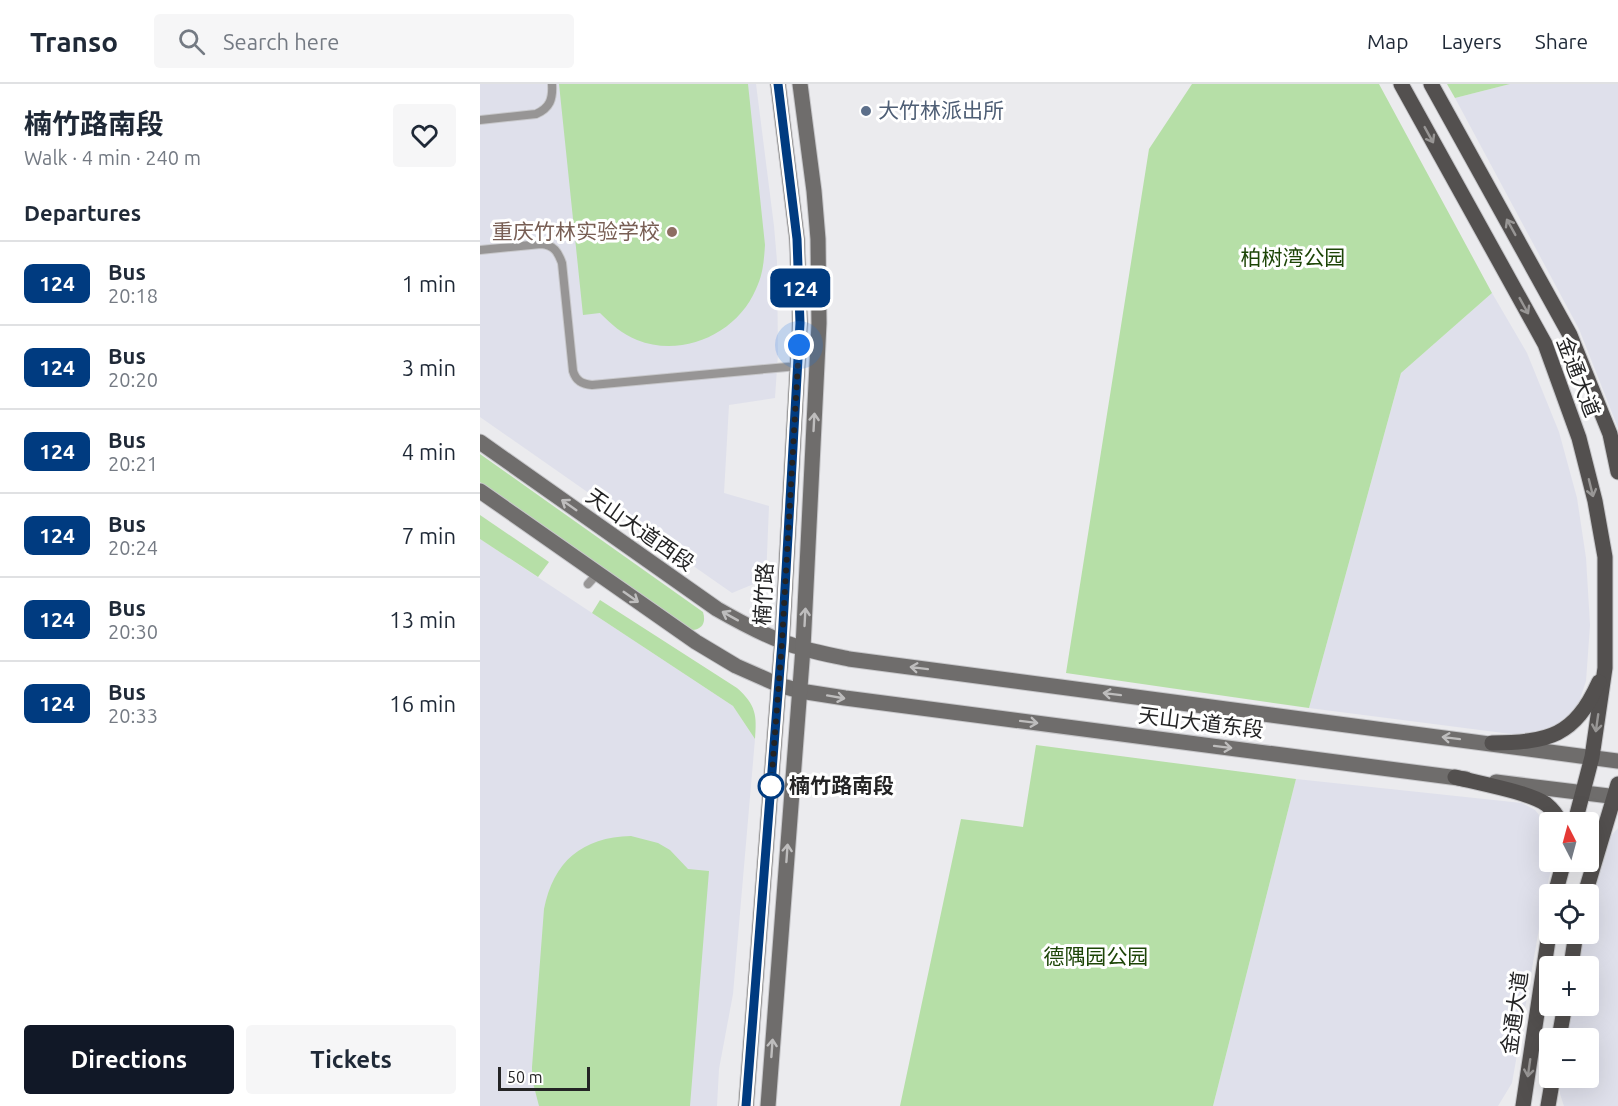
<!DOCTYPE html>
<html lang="en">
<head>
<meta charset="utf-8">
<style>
	body { margin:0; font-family:Ubuntu,"Noto Sans SC",sans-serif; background:#f6f6f7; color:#1f2937; height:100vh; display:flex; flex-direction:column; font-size:22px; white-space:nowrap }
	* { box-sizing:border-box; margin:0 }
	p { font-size:20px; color:#747a83 }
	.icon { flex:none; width:33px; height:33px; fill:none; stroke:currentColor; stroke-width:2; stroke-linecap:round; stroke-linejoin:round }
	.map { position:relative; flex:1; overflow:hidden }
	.details { display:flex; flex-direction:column; background:#fff; width:480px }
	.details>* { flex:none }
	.badge { padding:0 12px; border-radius:9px; font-size:21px; line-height:39px }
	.needle { width:39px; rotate:354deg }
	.tools { position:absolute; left:1059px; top:728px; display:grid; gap:12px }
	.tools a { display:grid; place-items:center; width:60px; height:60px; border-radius:6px; background:#fff; box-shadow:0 6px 24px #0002; font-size:30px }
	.scale { position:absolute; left:18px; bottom:15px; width:92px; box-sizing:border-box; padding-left:6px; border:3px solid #242425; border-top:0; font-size:16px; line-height:21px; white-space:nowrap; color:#242425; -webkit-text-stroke:4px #fff; paint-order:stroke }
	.you { position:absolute; width:30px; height:30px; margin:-15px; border:4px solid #fff; border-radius:50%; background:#1a73e8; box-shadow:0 0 0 9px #1a73e833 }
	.map>.badge { position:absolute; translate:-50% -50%; box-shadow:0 0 0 3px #fff }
	h2 { padding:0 24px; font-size:22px; line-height:54px }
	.round { display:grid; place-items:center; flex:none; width:63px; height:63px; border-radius:6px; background:#f6f6f7 }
	.head { display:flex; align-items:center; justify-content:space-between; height:102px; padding:0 24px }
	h1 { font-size:28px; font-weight:700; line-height:45px }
	.button { display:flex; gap:12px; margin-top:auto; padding:12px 24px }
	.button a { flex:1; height:69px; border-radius:6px; background:#111827; color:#fff; font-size:24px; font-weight:700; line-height:69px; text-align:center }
	.button a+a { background:#f6f6f7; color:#1f2937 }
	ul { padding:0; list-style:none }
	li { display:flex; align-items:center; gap:18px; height:84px; padding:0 24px; border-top:2px solid #e0e1e3 }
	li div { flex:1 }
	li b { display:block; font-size:22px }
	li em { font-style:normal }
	li .badge { min-width:66px; font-weight:700; text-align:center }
	header { display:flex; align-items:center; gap:36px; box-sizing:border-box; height:84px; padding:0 30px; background:#fff; border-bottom:2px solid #e0e1e3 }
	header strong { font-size:28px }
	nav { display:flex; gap:33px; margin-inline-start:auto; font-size:21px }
	.search { width:420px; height:54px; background:#f6f6f7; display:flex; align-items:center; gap:15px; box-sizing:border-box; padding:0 21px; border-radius:6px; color:#747a83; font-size:22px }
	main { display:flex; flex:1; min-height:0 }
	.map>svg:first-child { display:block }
	.built { fill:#dfe0eb }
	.green { fill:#b6dfa7 }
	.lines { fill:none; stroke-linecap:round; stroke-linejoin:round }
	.lane-casing { stroke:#c7c7ca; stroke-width:10 }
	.secondary-casing { stroke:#c7c7ca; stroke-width:17 }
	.primary-casing { stroke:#c7c7ca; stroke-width:17 }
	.lane { stroke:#979595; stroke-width:8 }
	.secondary { stroke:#6f6d6c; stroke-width:15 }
	.primary { stroke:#53504f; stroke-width:15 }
	.oneway { stroke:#989695 }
	.oneway2 { stroke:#bebdbd }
	.line-casing { stroke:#fff; stroke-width:14 }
	.line { stroke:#003b80; stroke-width:9 }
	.walk { stroke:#242425; stroke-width:6; stroke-dasharray:0 10.8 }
	.service-dot { fill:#5c6f8a; stroke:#fff; stroke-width:2 }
	.education-dot { fill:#8d6e63; stroke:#fff; stroke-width:2 }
	.stop-dot { fill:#fff; stroke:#003b80; stroke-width:3 }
	.labels { text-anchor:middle; stroke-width:6; stroke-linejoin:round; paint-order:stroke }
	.service-label { font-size:21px; fill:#4e5e75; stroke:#fff; text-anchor:start }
	.education-label { font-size:21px; fill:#785e54; stroke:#fff; text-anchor:end }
	.park-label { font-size:21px; fill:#1d4507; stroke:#fff }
	.street-label { font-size:21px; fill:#242425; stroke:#fff }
	.stop-label { font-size:21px; font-weight:bold; fill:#242425; stroke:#fff; text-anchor:start }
</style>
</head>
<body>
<header>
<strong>Transo</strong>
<div class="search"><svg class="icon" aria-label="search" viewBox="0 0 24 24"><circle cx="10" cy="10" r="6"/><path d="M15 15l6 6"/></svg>Search here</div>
<nav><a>Map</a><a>Layers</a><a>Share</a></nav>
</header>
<main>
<section class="details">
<div class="head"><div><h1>楠竹路南段</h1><p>Walk · 4 min · 240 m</p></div><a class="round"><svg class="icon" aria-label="heart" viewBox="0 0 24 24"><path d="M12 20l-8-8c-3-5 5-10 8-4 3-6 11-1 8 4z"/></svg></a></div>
<h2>Departures</h2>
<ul>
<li><span class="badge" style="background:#003b80;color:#fff">124</span><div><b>Bus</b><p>20:18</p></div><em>1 min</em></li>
<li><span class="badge" style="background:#003b80;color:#fff">124</span><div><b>Bus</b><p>20:20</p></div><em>3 min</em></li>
<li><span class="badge" style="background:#003b80;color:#fff">124</span><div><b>Bus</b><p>20:21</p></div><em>4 min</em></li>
<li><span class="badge" style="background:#003b80;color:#fff">124</span><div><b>Bus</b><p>20:24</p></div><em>7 min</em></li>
<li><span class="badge" style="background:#003b80;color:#fff">124</span><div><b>Bus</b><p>20:30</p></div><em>13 min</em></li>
<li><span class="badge" style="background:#003b80;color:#fff">124</span><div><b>Bus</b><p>20:33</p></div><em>16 min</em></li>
</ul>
<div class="button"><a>Directions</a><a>Tickets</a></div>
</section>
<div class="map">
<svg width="1138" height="1022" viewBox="0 0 1138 1022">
	<rect width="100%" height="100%" fill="#ebebee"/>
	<g class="built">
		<path d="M0,0H276L294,142L297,177L298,270L295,314L249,321L244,409L289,422L286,495L252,509L0,333Z"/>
		<path d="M1030,0H1138V344L1099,245L975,14Z"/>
		<path d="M1012,209L1047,269L1079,348L1097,414L1106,474L1110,541L1106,597L1099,618L1088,633L1075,643L1059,648L1039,651L829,624L921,289Z"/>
		<path d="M0,455L253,622L275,655L253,910L239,985L237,1022H0Z"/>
		<path d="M816,695L1042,719L1055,726L1069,743L1070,777H1073L1064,816L1032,999L1018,1022H733Z"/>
		<path d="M1138,744V1022H1084L1080,1010V993H1108V954H1086L1091,921H1108V882H1097L1102,849H1108L1109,819L1130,753Z"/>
	</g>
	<g class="green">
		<path d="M79,0H268L285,161C284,176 283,191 276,205C257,250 202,274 157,256C142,250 131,240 120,229L103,231Z"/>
		<path d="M712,0H899L1012,209L921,289L829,624L586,589L669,65Z"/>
		<path d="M967,0H1030L975,14Z"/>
		<path d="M0,370L223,528C226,538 223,545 212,546L0,398Z"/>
		<path d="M0,431L69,478L58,493L0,455Z"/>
		<path d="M120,516L257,604C276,621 277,631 275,655L253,622L112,529Z"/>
		<path d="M556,661L816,695L733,1022H420L481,735L543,743Z"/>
		<path d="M151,752L178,759L190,766L208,785L229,787L210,1022H59L52,995V983L64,825C73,778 102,753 151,752Z"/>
	</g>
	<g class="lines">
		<g class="lane-casing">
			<g id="lane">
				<path d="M0,36L56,30C70,24 73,15 72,0"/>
				<path d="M0,166L61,160C74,161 78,168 82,179L93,287C96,297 102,300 112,301L318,282"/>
				<path d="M108,500L118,489"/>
			</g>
		</g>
		<g class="secondary-casing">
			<g id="secondary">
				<path d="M0,358L237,525C258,537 278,548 301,557C322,566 346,570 369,575L1138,677"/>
				<path d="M0,407L216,558L256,582L299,601L320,607L365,614L986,695"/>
				<path d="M1016,698L1138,713"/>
				<path d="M266,1022L302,558L320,239L317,155L298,0"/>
				<path d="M288,1022L323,564L339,239L338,155L334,107L320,0"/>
			</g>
		</g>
		<g class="primary-casing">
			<g id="primary">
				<path d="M921,0L1065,260L1099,354L1115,417L1125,473V584L1112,673L1095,738"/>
				<path d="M951,0L1090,251L1130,350L1138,388"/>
				<path d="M1012,659C1069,658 1094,653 1119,598"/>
				<path d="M975,693C997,699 1049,708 1066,720C1072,725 1077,731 1080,738"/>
				<path d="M1075,810L1084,777"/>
				<path d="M1105,810L1138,700"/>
				<path d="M1091,882L1096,849"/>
				<path d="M1079,954L1085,921"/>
				<path d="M1043,1022L1070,843"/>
				<path d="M1068,1022L1073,993"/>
			</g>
		</g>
		<use href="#lane" class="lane"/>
		<use href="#secondary" class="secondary"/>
		<use href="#primary" class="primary"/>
	</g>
	<defs><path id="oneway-shaft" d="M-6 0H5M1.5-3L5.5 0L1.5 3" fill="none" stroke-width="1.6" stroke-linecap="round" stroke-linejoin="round" transform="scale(1.5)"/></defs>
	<g class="oneway">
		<use href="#oneway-shaft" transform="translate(949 51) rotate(61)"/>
		<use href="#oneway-shaft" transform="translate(1031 143) rotate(-119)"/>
		<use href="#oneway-shaft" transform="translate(1044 222) rotate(61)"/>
		<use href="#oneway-shaft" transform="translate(1111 404) rotate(76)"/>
		<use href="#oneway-shaft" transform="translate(1117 639) rotate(98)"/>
		<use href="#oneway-shaft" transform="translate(1049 984) rotate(98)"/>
	</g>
	<g class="oneway2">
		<use href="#oneway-shaft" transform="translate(334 338) rotate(-87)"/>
		<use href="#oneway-shaft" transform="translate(89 421) rotate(-145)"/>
		<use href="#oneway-shaft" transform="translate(151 513) rotate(35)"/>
		<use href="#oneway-shaft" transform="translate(250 532) rotate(-151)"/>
		<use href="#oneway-shaft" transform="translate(325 533) rotate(-87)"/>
		<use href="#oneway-shaft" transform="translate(439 584) rotate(-173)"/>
		<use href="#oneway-shaft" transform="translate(632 610) rotate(-173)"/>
		<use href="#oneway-shaft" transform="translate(356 613) rotate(10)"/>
		<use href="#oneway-shaft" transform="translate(549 638) rotate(7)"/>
		<use href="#oneway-shaft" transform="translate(971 654) rotate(-173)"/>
		<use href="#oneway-shaft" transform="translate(743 663) rotate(7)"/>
		<use href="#oneway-shaft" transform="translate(307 769) rotate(-86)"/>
		<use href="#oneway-shaft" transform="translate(292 964) rotate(-86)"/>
	</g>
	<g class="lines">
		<g class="line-casing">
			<path id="line" d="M266,1022L302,558L320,239L317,155L298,0"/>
		</g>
		<use href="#line" class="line"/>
		<path class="walk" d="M291,702L302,558L319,261"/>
	</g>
	<circle class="service-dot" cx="386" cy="27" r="6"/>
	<circle class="education-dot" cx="192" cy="148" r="6"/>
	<circle class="stop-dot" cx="291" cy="702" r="12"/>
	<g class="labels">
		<g class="service-label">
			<text x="398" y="34">大竹林派出所</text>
		</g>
		<g class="education-label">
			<text x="180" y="155">重庆竹林实验学校</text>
		</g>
		<g class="park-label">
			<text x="813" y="181">柏树湾公园</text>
			<text x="616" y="880">德隅园公园</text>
		</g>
		<g class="street-label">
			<text transform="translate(1098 293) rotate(69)" y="7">金通大道</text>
			<text transform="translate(160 446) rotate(35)" y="7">天山大道西段</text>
			<text transform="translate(284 510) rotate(-87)" y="7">楠竹路</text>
			<text transform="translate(721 639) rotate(7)" y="7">天山大道东段</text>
			<text transform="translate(1035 929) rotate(-82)" y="7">金通大道</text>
		</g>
		<g class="stop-label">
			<text x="309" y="709">楠竹路南段</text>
		</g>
	</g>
</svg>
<div class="tools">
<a><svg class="needle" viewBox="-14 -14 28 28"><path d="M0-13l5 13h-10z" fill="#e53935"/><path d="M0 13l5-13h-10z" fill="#747a83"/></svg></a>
<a><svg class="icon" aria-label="locate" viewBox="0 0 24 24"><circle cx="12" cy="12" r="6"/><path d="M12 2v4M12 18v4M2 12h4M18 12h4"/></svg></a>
<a>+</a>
<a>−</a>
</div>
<div class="scale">50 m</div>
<div class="you" style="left:319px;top:261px"></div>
<b class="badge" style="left:320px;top:204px;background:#003b80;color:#fff">124</b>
</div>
</main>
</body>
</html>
